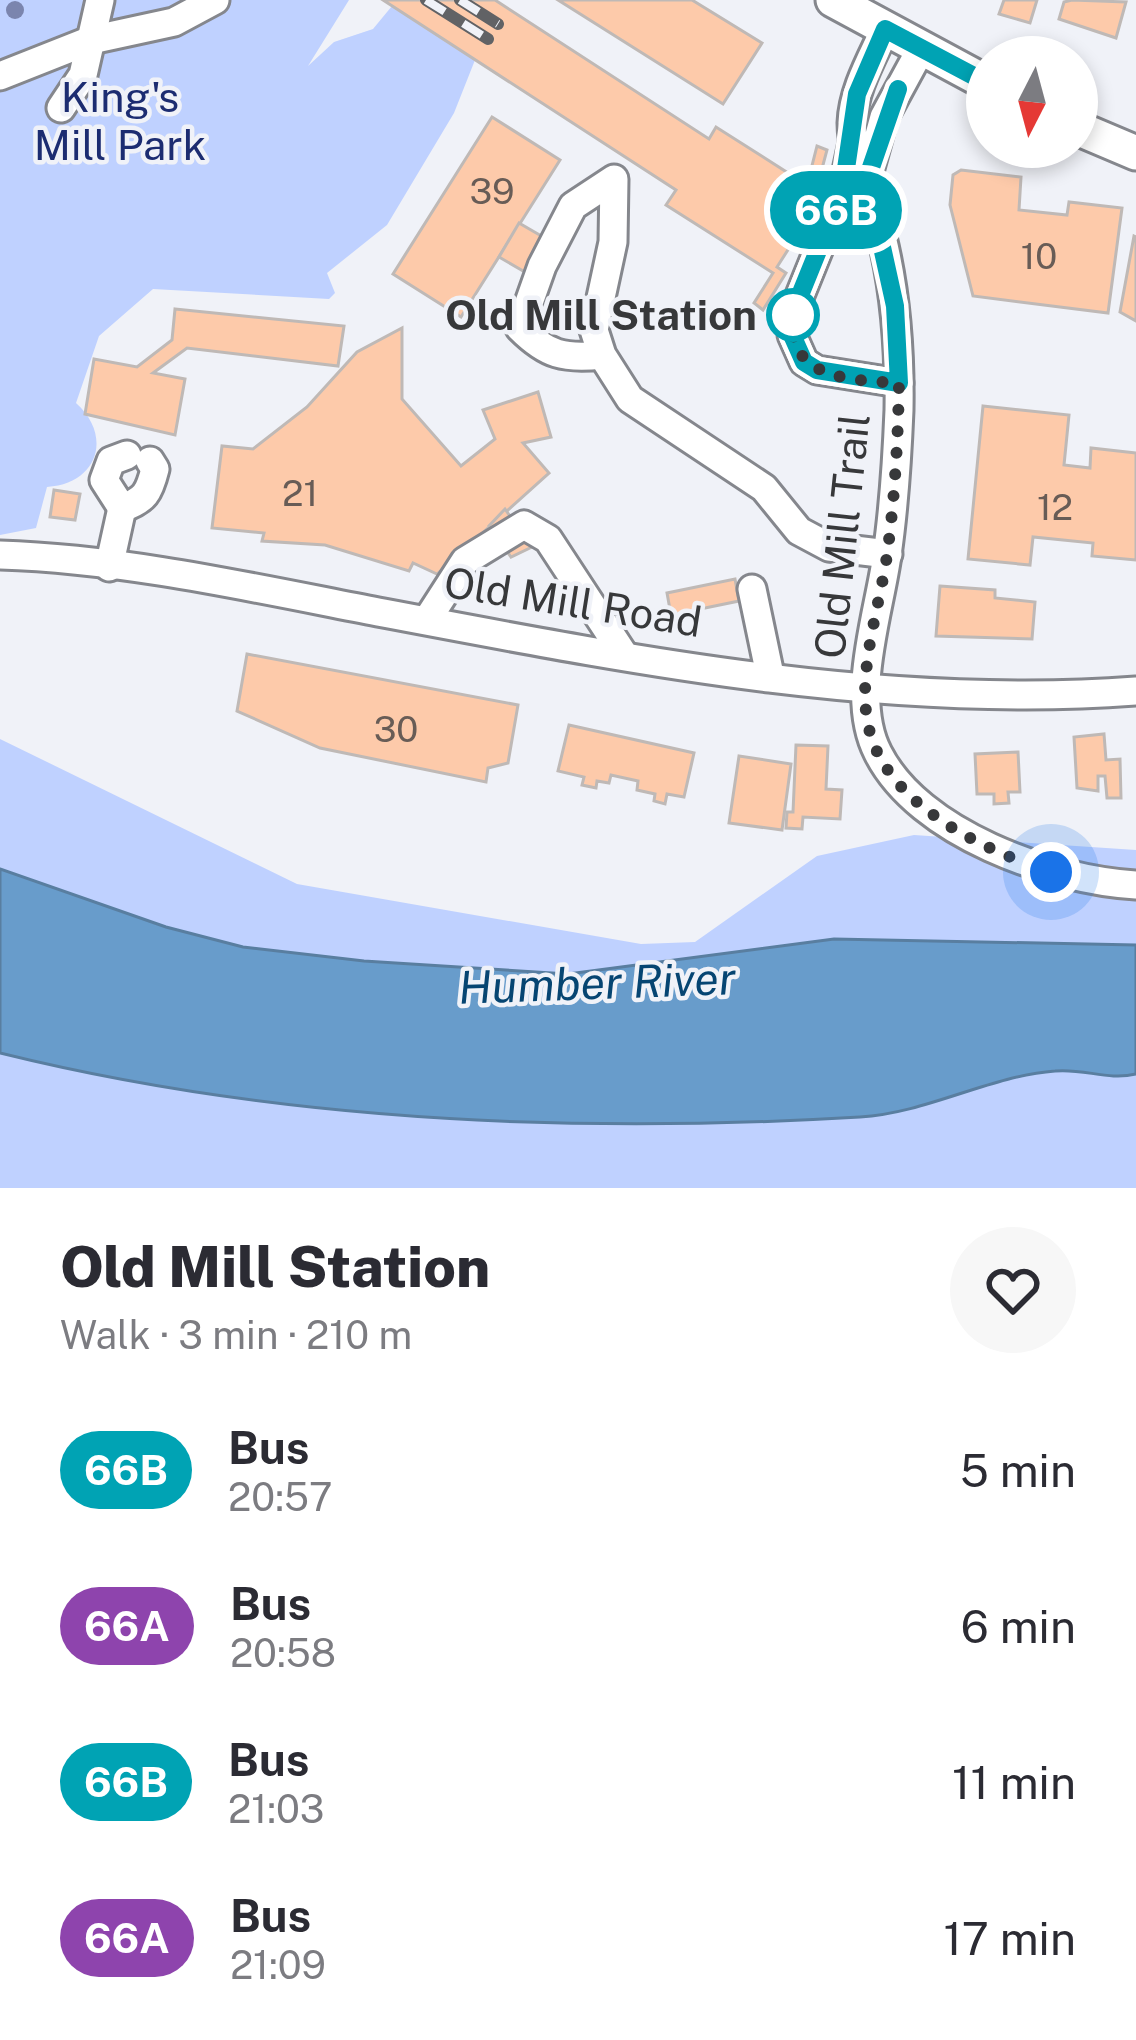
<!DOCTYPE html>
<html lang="en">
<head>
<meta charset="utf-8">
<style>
	body { margin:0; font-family:"Public Sans",sans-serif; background:#f7f7f7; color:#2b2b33; height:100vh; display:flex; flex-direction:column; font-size:45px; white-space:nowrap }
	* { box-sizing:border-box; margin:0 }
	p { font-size:39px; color:#7c7c81 }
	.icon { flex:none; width:66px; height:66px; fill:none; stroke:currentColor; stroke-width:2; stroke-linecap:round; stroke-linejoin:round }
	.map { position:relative; height:1188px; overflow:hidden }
	.panel { display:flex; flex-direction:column; background:#fff; flex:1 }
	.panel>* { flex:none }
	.badge { padding:0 24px; border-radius:39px; font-size:42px; line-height:78px }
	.needle { width:78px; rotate:186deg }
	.fabs { position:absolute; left:966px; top:36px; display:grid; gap:24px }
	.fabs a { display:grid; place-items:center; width:132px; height:132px; border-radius:50%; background:#fff; box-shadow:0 6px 18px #0003; font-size:60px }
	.you { position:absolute; width:60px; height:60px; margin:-30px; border:9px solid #fff; border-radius:50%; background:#1a73e8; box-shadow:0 0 0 18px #1a73e833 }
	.map>.badge { position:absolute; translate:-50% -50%; box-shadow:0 0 0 6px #fff }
	.round { display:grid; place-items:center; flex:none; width:126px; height:126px; border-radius:63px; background:#f7f7f7 }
	.headline { display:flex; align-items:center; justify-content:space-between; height:204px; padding:0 60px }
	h1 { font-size:57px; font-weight:800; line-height:90px }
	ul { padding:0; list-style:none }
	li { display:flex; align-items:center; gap:36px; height:156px; padding:0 60px }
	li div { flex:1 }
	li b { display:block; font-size:45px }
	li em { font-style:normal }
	li .badge { min-width:132px; font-weight:700; text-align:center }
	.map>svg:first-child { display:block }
	.green { fill:#bfd1ff }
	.water { fill:#689ccb; stroke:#597ea0; stroke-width:3 }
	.building { fill:#fdcaaa; stroke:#bfb9b6; stroke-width:3 }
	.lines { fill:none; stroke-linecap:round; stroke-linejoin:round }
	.minor-casing { stroke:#85878d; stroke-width:33 }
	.major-casing { stroke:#85878d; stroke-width:39 }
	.minor { stroke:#fff; stroke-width:27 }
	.major { stroke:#fff; stroke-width:33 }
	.rail-casing { stroke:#616265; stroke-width:12 }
	.rail { stroke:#f0f2f8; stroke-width:8; stroke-dasharray:22; stroke-linecap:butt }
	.tree { fill:#7b85ae }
	.line-casing { stroke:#fff; stroke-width:27 }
	.line { stroke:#00a3b4; stroke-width:18 }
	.walk { stroke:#37383a; stroke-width:12; stroke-dasharray:0 21.6 }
	.stop-dot { fill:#fff; stroke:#00a3b4; stroke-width:6 }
	.labels { text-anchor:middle; stroke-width:9; stroke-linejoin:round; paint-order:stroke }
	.number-label { font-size:36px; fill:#685c56 }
	.park-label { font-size:42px; fill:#1c2c71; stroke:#f0f2f8 }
	.stop-label { font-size:42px; font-weight:bold; fill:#37383a; stroke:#f0f2f8; text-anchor:end }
	.street-label { font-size:42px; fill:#37383a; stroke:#f0f2f8 }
	.water-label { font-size:45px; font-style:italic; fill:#064572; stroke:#f0f2f8 }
</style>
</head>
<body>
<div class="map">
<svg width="1136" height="1188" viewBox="0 0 1136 1188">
	<rect width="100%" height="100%" fill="#f0f2f8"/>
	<g class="green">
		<path d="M0,0H349L308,66L334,42L373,29L392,6L475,60L454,113L387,225L327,273L335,293L329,299L153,289L99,336L76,403C113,436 98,484 47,487L36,528L0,535Z"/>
		<path d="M0,739L297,884L641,944L695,942L817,856L914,835L1136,850V945L834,939L568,974L364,961L243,947L166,927L0,869Z"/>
		<path d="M0,1053C279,1122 574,1133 860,1117C927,1113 989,1076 1055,1071C1084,1068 1108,1081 1136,1074V1188H0Z"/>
	</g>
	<path class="water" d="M0,869L166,927L243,947L364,961L568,974L834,939L1136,945V1074C1108,1081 1084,1068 1055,1071C989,1076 927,1113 860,1117C575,1134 279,1122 0,1053Z"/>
	<g class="building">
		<path d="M383,0H495L709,139L716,127L807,185L817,146L827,150L816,191L823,195L777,267L786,273L763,310L754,303L773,273L666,205L676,190Z"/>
		<path d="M558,0H692L762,43L723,104Z"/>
		<path d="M1004,0H1037L1030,23L999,14Z"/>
		<path d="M1072,0L1126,2L1116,38L1059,19L1064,2Z"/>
		<path d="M492,117L560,160L461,317L393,274Z"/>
		<path d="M961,170L1021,177L1019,210L1067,215L1069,202L1122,208L1108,313L973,296L950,205L953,175Z"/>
		<path d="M519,223L550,241L530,275L499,257Z"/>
		<path d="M1134,236L1136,237V321L1120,312Z"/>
		<path d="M175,309L344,326L338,366L187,348L153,373L185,379L175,435L85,414L94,359L137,367L172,340Z"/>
		<path d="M402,328V399L461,466L495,439L483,410L538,392L551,437L523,443L549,473L437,574L413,563L409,571L325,545L262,541L264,533L212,528L222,446L253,449L307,407L357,352Z"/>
		<path d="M983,406L1069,415L1064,465L1090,468L1091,448L1136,453V560L1092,556L1093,543L1033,537L1030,565L968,559Z"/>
		<path d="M54,490L80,494L75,520L50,517Z"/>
		<path d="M505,509L532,547L511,557L489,526Z"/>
		<path d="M735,579L739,601L671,615L667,593Z"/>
		<path d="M940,586L995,590V598L1035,602L1032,639L936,636Z"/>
		<path d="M247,654L518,705L508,763L488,768L486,782L320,748L237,711Z"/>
		<path d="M569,725L694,753L684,797L667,794L665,804L654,801L655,794L637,790L638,781L611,775L609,783L597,781L596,788L582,785L584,777L558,771Z"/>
		<path d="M1104,734L1106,760L1120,759L1121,798H1107L1105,776H1098V791L1077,788L1074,737Z"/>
		<path d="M796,745L828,746L826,789L842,790L840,819L803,817L802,829L786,828L787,812H793Z"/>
		<path d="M1018,752L1020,792H1008L1009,803L994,804V794H977L975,754Z"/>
		<path d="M739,756L791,764L782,830L729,823Z"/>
	</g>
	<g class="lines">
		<g class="minor-casing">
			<g id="minor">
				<path d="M885,29C872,58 853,90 852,123C852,160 873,201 882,237C896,294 900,352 899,410C897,459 894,507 887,555C879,614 849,697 878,753C919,834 1051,880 1136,885"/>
				<path d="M0,76L91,40L174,22L215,0"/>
				<path d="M61,108L83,75L100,0"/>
				<path d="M853,143L843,189L796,305L792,335L804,362L817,370L899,383"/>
				<path d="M867,179L884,117L921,49"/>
				<path d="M602,355C564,359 547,355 520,328L542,266L573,206L614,179L613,242L594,330L602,355L630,399L764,488L799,531L829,547L888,554"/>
				<path d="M127,455L111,461L104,480L122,508C145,500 149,493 155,469L150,461"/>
				<path d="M0,555C126,559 254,588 378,612C627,659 882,710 1136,691"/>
				<path d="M109,567L122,508"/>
				<path d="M752,589L770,675"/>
				<path d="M427,620L465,561L524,525L548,539L624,655"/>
			</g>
		</g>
		<g class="major-casing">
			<g id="major">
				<path d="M833,0L987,83"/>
				<path d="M1077,128L1136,153"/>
			</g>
		</g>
		<use href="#minor" class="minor"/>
		<use href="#major" class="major"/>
		<g class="rail-casing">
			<g id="rail">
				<path d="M426,0L488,39"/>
				<path d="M460,0L498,24"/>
			</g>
		</g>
		<use href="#rail" class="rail"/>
	</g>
	<circle class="tree" cx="15" cy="10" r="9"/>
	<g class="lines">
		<g class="line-casing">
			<path id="line" d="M898,89L867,179L895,306L899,383L817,370L804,362L792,335L796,305L843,189L857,94L885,29L987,83"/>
		</g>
		<use href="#line" class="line"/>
		<path class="walk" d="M793,315C786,379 850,380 899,383C898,439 895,493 888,548C881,606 852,682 872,739C895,808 986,851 1051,872"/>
	</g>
	<circle class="stop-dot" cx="793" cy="315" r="24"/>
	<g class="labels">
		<g class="number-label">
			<text x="492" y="204">39</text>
			<text x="1039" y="269">10</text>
			<text x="300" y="506">21</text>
			<text x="1055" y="520">12</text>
			<text x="396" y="742">30</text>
		</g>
		<g class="park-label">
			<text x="120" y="112">King's<tspan x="120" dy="48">Mill Park</tspan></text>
		</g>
		<g class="stop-label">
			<text x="757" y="330">Old Mill Station</text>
		</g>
		<g class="street-label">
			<text transform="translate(842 536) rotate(-84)" y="15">Old Mill Trail</text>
			<text transform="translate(573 602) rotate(9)" y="15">Old Mill Road</text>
		</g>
		<g class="water-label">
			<text transform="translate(597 983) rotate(-2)" y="16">Humber River</text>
		</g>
	</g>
</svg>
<div class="fabs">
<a><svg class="needle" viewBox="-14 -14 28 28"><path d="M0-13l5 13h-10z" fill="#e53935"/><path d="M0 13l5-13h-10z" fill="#7c7c81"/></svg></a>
</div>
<div class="you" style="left:1051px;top:872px"></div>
<b class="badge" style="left:836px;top:210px;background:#00a3b4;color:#fff">66B</b>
</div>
<section class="panel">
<div class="headline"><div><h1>Old Mill Station</h1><p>Walk · 3 min · 210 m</p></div><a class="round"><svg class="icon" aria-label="heart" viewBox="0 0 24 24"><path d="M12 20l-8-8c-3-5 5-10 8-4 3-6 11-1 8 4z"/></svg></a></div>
<ul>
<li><span class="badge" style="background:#00a3b4;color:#fff">66B</span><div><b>Bus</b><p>20:57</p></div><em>5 min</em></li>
<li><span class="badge" style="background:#8e44ad;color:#fff">66A</span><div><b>Bus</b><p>20:58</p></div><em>6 min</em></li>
<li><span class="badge" style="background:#00a3b4;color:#fff">66B</span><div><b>Bus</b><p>21:03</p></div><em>11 min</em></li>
<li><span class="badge" style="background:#8e44ad;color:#fff">66A</span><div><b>Bus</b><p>21:09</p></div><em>17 min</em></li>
</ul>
</section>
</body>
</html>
